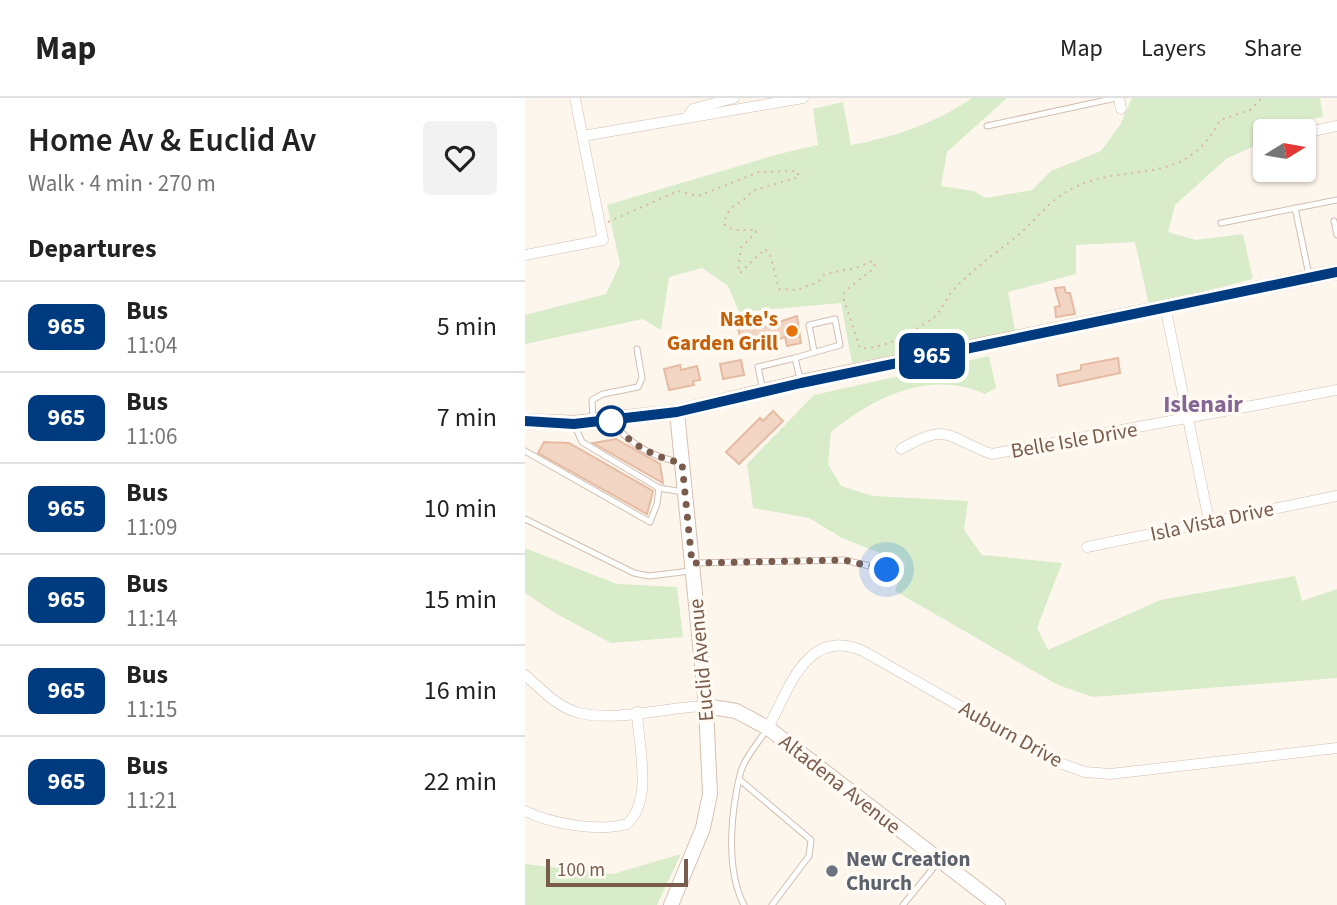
<!DOCTYPE html>
<html lang="en">
<head>
<meta charset="utf-8">
<style>
	body { margin:0; font-family:"Source Sans 3",sans-serif; background:#f2f2f2; color:#222; height:100vh; display:flex; flex-direction:column; font-size:26px; white-space:nowrap }
	* { box-sizing:border-box; margin:0 }
	p { font-size:23px; color:#767676 }
	.icon { flex:none; width:38px; height:38px; fill:none; stroke:currentColor; stroke-width:2; stroke-linecap:round; stroke-linejoin:round }
	.map { position:relative; flex:1; overflow:hidden }
	.side { display:flex; flex-direction:column; background:#fff; width:525px }
	.side>* { flex:none }
	.badge { padding:0 14px; border-radius:10px; font-size:24px; line-height:46px }
	.needle { width:46px; rotate:79deg }
	.buttons { position:absolute; left:728px; top:21px; display:grid; gap:14px }
	.buttons a { display:grid; place-items:center; width:63px; height:63px; border-radius:7px; background:#fff; box-shadow:0 2px 5px #0004; font-size:35px }
	.scale { position:absolute; left:21px; bottom:18px; width:142px; box-sizing:border-box; padding-left:7px; border:4px solid #7a5c4d; border-top:0; font-size:19px; line-height:24px; white-space:nowrap; color:#7a5c4d; -webkit-text-stroke:5px #fffaf3; paint-order:stroke }
	.you { position:absolute; width:35px; height:35px; margin:-18px; border:5px solid #fff; border-radius:50%; background:#1a73e8; box-shadow:0 0 0 10px #1a73e833 }
	.map>.badge { position:absolute; translate:-50% -50%; box-shadow:0 0 0 4px #fff }
	h2 { padding:0 28px; font-size:26px; line-height:63px }
	.round { display:grid; place-items:center; flex:none; width:74px; height:74px; border-radius:7px; background:#f2f2f2 }
	.head { display:flex; align-items:center; justify-content:space-between; height:119px; padding:0 28px }
	h1 { font-size:33px; font-weight:600; line-height:52px }
	ul { padding:0; list-style:none }
	li { display:flex; align-items:center; gap:21px; height:91px; padding:0 28px; border-top:2px solid #e0e0e0 }
	li div { flex:1 }
	li b { display:block; font-size:26px }
	li em { font-style:normal }
	li .badge { min-width:77px; font-weight:700; text-align:center }
	header { display:flex; align-items:center; gap:42px; box-sizing:border-box; height:98px; padding:0 35px; background:#fff; border-bottom:2px solid #e0e0e0 }
	header strong { font-size:33px }
	nav { display:flex; gap:38px; margin-inline-start:auto; font-size:24px }
	main { display:flex; flex:1; min-height:0 }
	.map>svg:first-child { display:block }
	.green { fill:#d8ecc9 }
	.building { fill:#f3d5c3; stroke:#e6bba3; stroke-width:2 }
	.lines { fill:none; stroke-linecap:round; stroke-linejoin:round }
	.lane-casing { stroke:#d1beb0; stroke-width:7 }
	.street-casing { stroke:#d1beb0; stroke-width:11 }
	.secondary-casing { stroke:#d6c0b0; stroke-width:16 }
	.path { stroke:#d9b8a5; stroke-width:2; stroke-dasharray:2 5; stroke-linecap:butt }
	.lane { stroke:#fff; stroke-width:5 }
	.street { stroke:#fff; stroke-width:10 }
	.secondary { stroke:#fff; stroke-width:14 }
	.line-casing { stroke:#fff; stroke-width:16 }
	.line { stroke:#003b80; stroke-width:10 }
	.walk { stroke:#7a5c4d; stroke-width:7; stroke-dasharray:0 12.6 }
	.food-dot { fill:#e8710a; stroke:#fffaf3; stroke-width:2.5 }
	.stop-dot { fill:#fff; stroke:#003b80; stroke-width:3.5 }
	.worship-dot { fill:#6b7280; stroke:#fffaf3; stroke-width:2.5 }
	.labels { text-anchor:middle; stroke-width:7; stroke-linejoin:round; paint-order:stroke }
	.food-label { font-size:21px; font-weight:bold; fill:#c56008; stroke:#fffaf3; text-anchor:end }
	.street-label { font-size:21px; fill:#7a5c4d; stroke:#fffaf3 }
	.worship-label { font-size:21px; font-weight:bold; fill:#5b616d; stroke:#fffaf3; text-anchor:start }
	.quarter-label { font-size:24px; font-weight:bold; fill:#846695; stroke:#fffaf3 }
</style>
</head>
<body>
<header>
<strong>Map</strong>
<nav><a>Map</a><a>Layers</a><a>Share</a></nav>
</header>
<main>
<section class="side">
<div class="head"><div><h1>Home Av &amp; Euclid Av</h1><p>Walk · 4 min · 270 m</p></div><a class="round"><svg class="icon" aria-label="heart" viewBox="0 0 24 24"><path d="M12 20l-8-8c-3-5 5-10 8-4 3-6 11-1 8 4z"/></svg></a></div>
<h2>Departures</h2>
<ul>
<li><span class="badge" style="background:#003b80;color:#fff">965</span><div><b>Bus</b><p>11:04</p></div><em>5 min</em></li>
<li><span class="badge" style="background:#003b80;color:#fff">965</span><div><b>Bus</b><p>11:06</p></div><em>7 min</em></li>
<li><span class="badge" style="background:#003b80;color:#fff">965</span><div><b>Bus</b><p>11:09</p></div><em>10 min</em></li>
<li><span class="badge" style="background:#003b80;color:#fff">965</span><div><b>Bus</b><p>11:14</p></div><em>15 min</em></li>
<li><span class="badge" style="background:#003b80;color:#fff">965</span><div><b>Bus</b><p>11:15</p></div><em>16 min</em></li>
<li><span class="badge" style="background:#003b80;color:#fff">965</span><div><b>Bus</b><p>11:21</p></div><em>22 min</em></li>
</ul>
</section>
<div class="map">
<svg width="812" height="807" viewBox="0 0 812 807">
	<rect width="100%" height="100%" fill="#fdf6ec"/>
	<g class="green">
		<path d="M447,0H482L422,54L416,88L448,93L461,100L507,92L526,73L576,53L595,27L607,0H795L798,19L772,24L769,33H740V43L701,61L650,107L643,134L671,142L718,136L728,181L624,207L610,144L551,147V176L483,194L490,233L327,265L316,205L214,214L203,188L177,170L144,179L136,232L118,221L0,246V217L81,196L95,166L82,107L254,56L293,47L288,11L318,4L326,47C367,40 413,24 447,0Z"/>
		<path d="M464,258L471,290L460,296C405,271 349,299 306,334L303,366L316,388L348,398L443,403L439,432L457,457L537,465L512,530L523,552L635,502L770,478L777,503L812,491V580L568,599L533,587L370,493L380,465L317,440L284,420L228,410L222,366L289,297Z"/>
		<path d="M0,450L92,486L152,489L158,539L86,545L30,515L0,495Z"/>
		<path d="M156,756L132,807H0V766L88,776Z"/>
	</g>
	<g class="building">
		<path d="M539,189L541,195H545L550,216L531,219L530,209L535,208L530,190Z"/>
		<path d="M272,218L276,245L262,248L260,239L218,253L213,230L231,226L232,231Z"/>
		<path d="M593,260L595,275L534,288L532,277L556,272V267Z"/>
		<path d="M216,262L219,277L198,281L195,266Z"/>
		<path d="M155,267L156,272L172,268L175,282L168,283L169,287L144,292L139,271Z"/>
		<path d="M248,313L258,323L214,366L201,354L235,320L238,323Z"/>
		<path d="M91,341L135,366L138,385L68,345Z"/>
		<path d="M19,344L44,345L128,393L122,416L13,355Z"/>
	</g>
	<g class="lines">
		<g class="lane-casing">
			<g id="lane">
				<path d="M462,28L591,0"/>
				<path d="M770,110L784,177"/>
				<path d="M809,123L812,137"/>
				<path d="M696,125L812,102"/>
				<path d="M270,260L315,247L310,221L284,227L289,253"/>
				<path d="M238,293L233,269L270,260L275,281"/>
				<path d="M68,321L67,302L78,296L113,289L117,280L112,251"/>
				<path d="M87,324C104,345 127,359 154,364"/>
				<path d="M0,353L125,424L132,406L134,390L57,344L50,328"/>
				<path d="M134,390L158,394"/>
				<path d="M0,421L109,475L124,478L165,473"/>
				<path d="M170,465L319,462L362,472"/>
				<path d="M215,682L286,742L284,758L247,807"/>
				<path d="M219,807C200,771 206,711 216,673C220,659 234,644 242,631"/>
				<path d="M378,807L414,763"/>
			</g>
		</g>
		<g class="street-casing">
			<g id="street">
				<path d="M594,0L596,11"/>
				<path d="M163,18L168,11L209,0"/>
				<path d="M779,35L812,28"/>
				<path d="M58,38L278,0"/>
				<path d="M0,157L78,142L50,0"/>
				<path d="M640,208L684,423"/>
				<path d="M376,351C425,323 421,340 467,356L812,292"/>
				<path d="M562,449L812,398"/>
				<path d="M0,577C16,591 32,609 54,615C94,624 141,609 181,608"/>
				<path d="M243,630C264,591 282,528 338,553L535,665L560,674L585,676L812,650"/>
				<path d="M0,713C26,726 74,734 102,726C129,701 113,647 112,614"/>
			</g>
		</g>
		<g class="secondary-casing">
			<g id="secondary">
				<path d="M0,323L49,325L152,314L276,284L812,174"/>
				<path d="M181,608L211,613L243,630L473,807"/>
				<path d="M146,807L178,730L185,696L181,608L152,314"/>
			</g>
		</g>
		<path class="path" d="M83,124L153,93L173,98L234,74L272,73L274,79L227,93C216,109 204,102 199,126C211,137 221,129 232,133L216,150L213,174H216L240,151L245,157L254,191L272,192L293,184L300,176L331,170L347,163L350,166L348,171L320,193L318,199L335,250C359,252 387,234 407,221C417,214 421,199 429,191C448,171 469,156 491,139C507,126 520,107 538,96C592,59 658,96 695,22L725,12L737,0"/>
		<use href="#lane" class="lane"/>
		<use href="#street" class="street"/>
		<use href="#secondary" class="secondary"/>
	</g>
	<g class="lines">
		<g class="line-casing">
			<path id="line" d="M0,323L49,326L152,314L276,285L812,174"/>
		</g>
		<use href="#line" class="line"/>
		<path class="walk" d="M86,323C104,346 129,359 157,365L167,465L319,462L362,472"/>
	</g>
	<circle class="food-dot" cx="267" cy="233" r="7"/>
	<circle class="stop-dot" cx="86" cy="323" r="14"/>
	<circle class="worship-dot" cx="307" cy="773" r="7"/>
	<g class="labels">
		<g class="food-label">
			<text x="253" y="228">Nate's<tspan x="253" dy="24">Garden Grill</tspan></text>
		</g>
		<g class="street-label">
			<text transform="translate(549 342) rotate(-10)" y="7">Belle Isle Drive</text>
			<text transform="translate(687 423) rotate(-12)" y="7">Isla Vista Drive</text>
			<text transform="translate(176 562) rotate(-95)" y="7">Euclid Avenue</text>
			<text transform="translate(486 636) rotate(29)" y="7">Auburn Drive</text>
			<text transform="translate(315 686) rotate(38)" y="7">Altadena Avenue</text>
		</g>
		<g class="worship-label">
			<text x="321" y="768">New Creation<tspan x="321" dy="24">Church</tspan></text>
		</g>
		<g class="quarter-label">
			<text x="678" y="314">Islenair</text>
		</g>
	</g>
</svg>
<div class="buttons">
<a><svg class="needle" viewBox="-14 -14 28 28"><path d="M0-13l5 13h-10z" fill="#e53935"/><path d="M0 13l5-13h-10z" fill="#767676"/></svg></a>
</div>
<div class="scale">100 m</div>
<div class="you" style="left:362px;top:472px"></div>
<b class="badge" style="left:407px;top:258px;background:#003b80;color:#fff">965</b>
</div>
</main>
</body>
</html>
